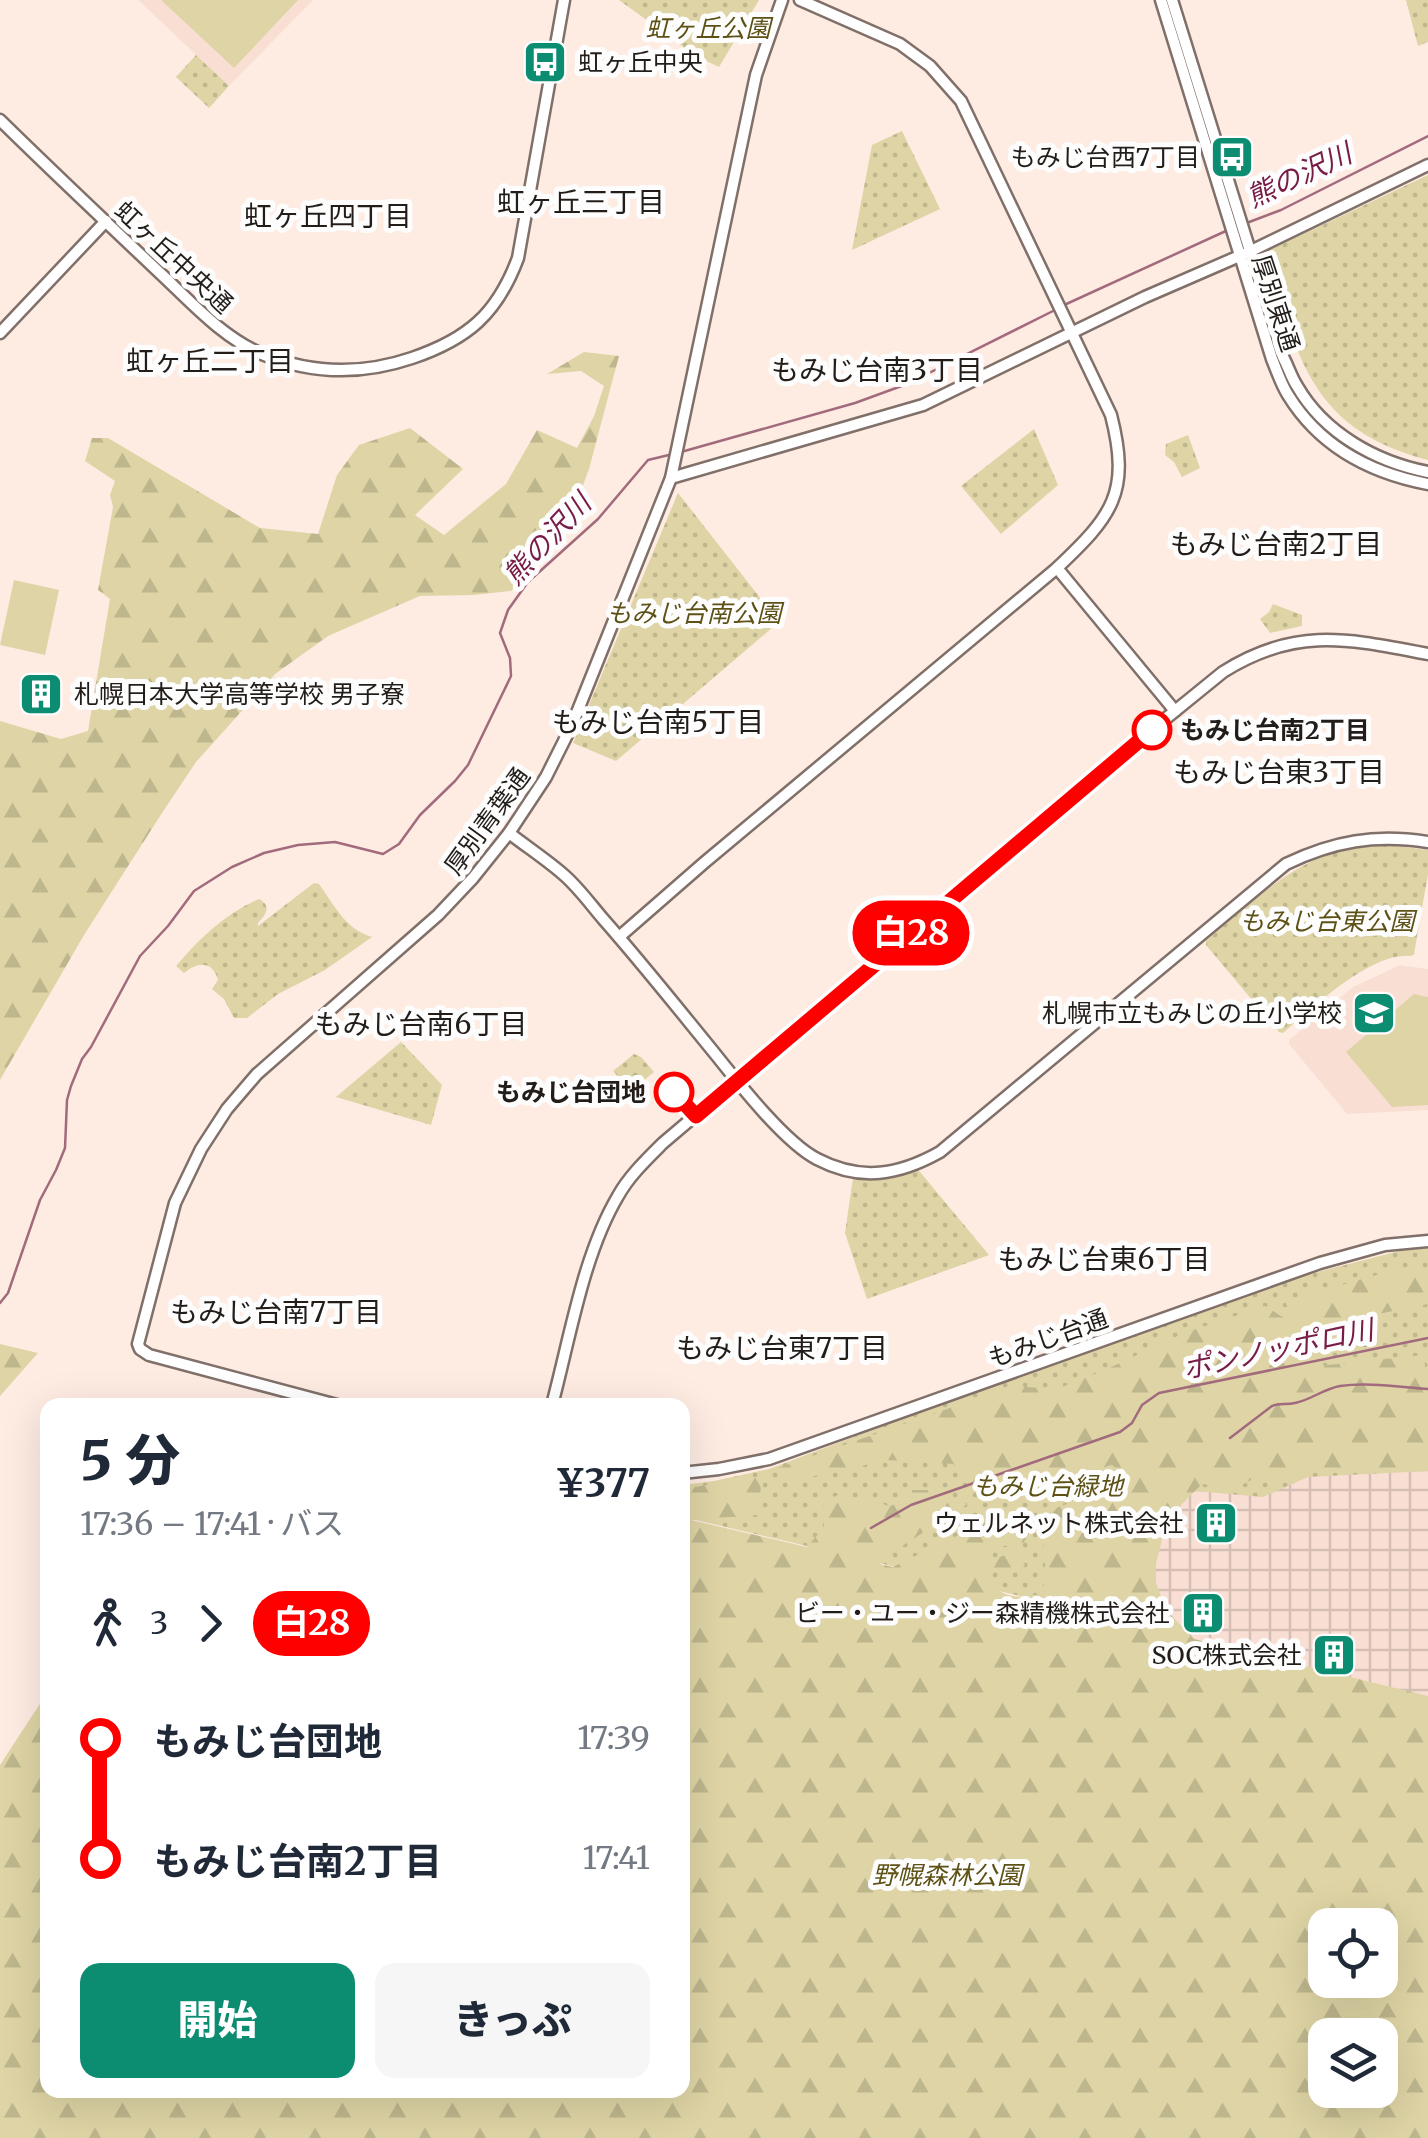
<!DOCTYPE html>
<html lang="ja">
<head>
<meta charset="utf-8">
<style>
	body { margin:0; font-family:Merriweather,"Noto Sans JP",serif; background:#f6f6f7; color:#1f2937; height:100vh; display:flex; flex-direction:column; font-size:38px; white-space:nowrap }
	* { box-sizing:border-box; margin:0 }
	p { font-size:32px; color:#747a83 }
	.icon { flex:none; width:55px; height:55px; fill:none; stroke:currentColor; stroke-width:2; stroke-linecap:round; stroke-linejoin:round }
	.map { position:relative; flex:1; overflow:hidden }
	.details { position:absolute; left:40px; top:1398px; width:650px; height:700px; display:flex; flex-direction:column; background:#fff; border-radius:20px; box-shadow:0 10px 40px #0002 }
	.details>* { flex:none }
	.badge { padding:0 20px; border-radius:32px; font-size:35px; line-height:65px }
	.buttons { position:absolute; left:1308px; top:1908px; display:grid; gap:20px }
	.buttons a { display:grid; place-items:center; width:90px; height:90px; border-radius:20px; background:#fff; box-shadow:0 10px 40px #0002; font-size:50px }
	.map>.badge { position:absolute; translate:-50% -50%; box-shadow:0 0 0 5px #fff }
	.legs { display:flex; align-items:center; gap:15px; height:110px; padding:0 40px; font-size:32px }
	.legs p { margin-inline-start:auto }
	.summary { display:flex; align-items:center; justify-content:space-between; height:170px; padding:0 40px }
	h1 { font-size:55px; font-weight:800; line-height:75px }
	.action { display:flex; gap:20px; margin-top:auto; padding:20px 40px }
	.action a { flex:1; height:115px; border-radius:20px; background:#0c8d72; color:#fff; font-size:40px; font-weight:800; line-height:115px; text-align:center }
	.action a+a { background:#f6f6f7; color:#1f2937 }
	ul { padding:0 40px; list-style:none }
	li { display:flex; align-items:center; gap:35px; height:120px; font-size:38px }
	li i { display:grid; place-items:center; width:15px; height:100%; margin:0 12px; background:currentColor }
	li i::after { content:''; width:25px; height:25px; margin:-12px; border:8px solid; border-radius:50%; background:#fff }
	li p { margin-inline-start:auto }
	li:first-child i { background:linear-gradient(#0000 50%,currentColor 0) }
	li:last-child i { background:linear-gradient(currentColor 50%,#0000 0) }
	.map>svg:first-child { display:block }
	.built { fill:#f9dfd3 }
	.industrial { fill:url(#industrial-grid) }
	.grass { fill:url(#grass-dots) }
	.forest { fill:url(#forest-firs); fill-rule:evenodd }
	.pitch { fill:#ded4a5 }
	.lines { fill:none; stroke-linecap:round; stroke-linejoin:round }
	.stream { stroke:#a26a7d; stroke-width:2.5 }
	.tertiary-casing { stroke:#807069; stroke-width:15 }
	.tertiary { stroke:#fff; stroke-width:10 }
	.line-1-casing { stroke:#fff; stroke-width:22 }
	.line-1 { stroke:#f00; stroke-width:15 }
	.stop-1-dot { fill:#fff; stroke:#f00; stroke-width:5 }
	.labels { text-anchor:middle; stroke-width:10; stroke-linejoin:round; paint-order:stroke }
	.park-label { font-size:25px; font-style:italic; fill:#5d5116; stroke:#fdfdfd }
	.poi-label { font-size:25px; fill:#231d1a; stroke:#fdfdfd; text-anchor:end }
	.street-label { font-size:25px; fill:#231d1a; stroke:#fdfdfd }
	.stop-label { font-size:25px; font-weight:bold; fill:#231d1a; stroke:#fdfdfd; text-anchor:start }
	.water-label { font-size:28px; font-style:italic; fill:#771c46; stroke:#fdfdfd }
	.neighbourhood-label { font-size:28px; fill:#231d1a; stroke:#fdfdfd }
</style>
</head>
<body>
<div class="map">
<svg width="1428" height="2138" viewBox="0 0 1428 2138">
	<defs>
		<pattern id="industrial-grid" width="8" height="8" patternUnits="userSpaceOnUse" patternTransform="scale(2.5)"><rect width="8" height="8" fill="#f9dfd3"/><path d="M0 4h8M4 0v8" fill="none" stroke="#d5bfb5"/></pattern>
		<pattern id="grass-dots" width="8" height="8" patternUnits="userSpaceOnUse" patternTransform="scale(2.5)"><rect width="8" height="8" fill="#ded4a5"/><path d="M2 2h.1M6 6h.1" fill="none" stroke="#beb68d" stroke-width="1.8" stroke-linecap="round"/></pattern>
		<pattern id="forest-firs" width="22" height="20" patternUnits="userSpaceOnUse" patternTransform="scale(2.5)"><rect width="22" height="20" fill="#ded4a5"/><path d="M5 1l3.5 6h-7zM16 11l3.5 6h-7z" fill="#beb68d"/></pattern>
	</defs>
	<rect width="100%" height="100%" fill="#feece3"/>
	<g class="built">
		<path d="M138,0H313L229,86Z"/>
		<path d="M1400,965L1428,969V1110L1347,1114L1289,1044V1040L1353,987Z"/>
	</g>
	<path class="industrial" d="M1428,1448V1717L1099,1641L1152,1532L1197,1482Z"/>
	<g class="grass">
		<path d="M619,0H759L719,67L696,56Z"/>
		<path d="M1406,0H1428V42L1418,46Z"/>
		<path d="M196,55L229,86L209,108L176,77Z"/>
		<path d="M902,131L940,209L852,250L872,145Z"/>
		<path d="M1428,175V460C1309,429 1298,356 1265,252Z"/>
		<path d="M1034,429L1058,485L1001,534L961,486Z"/>
		<path d="M1188,435L1200,468L1182,477L1174,462L1165,455L1166,444Z"/>
		<path d="M678,493L779,622L616,761L573,743Z"/>
		<path d="M1273,604L1302,615V626L1270,633L1260,619L1269,612Z"/>
		<path d="M1382,844L1428,850V874L1414,954L1411,956C1372,951 1312,1008 1283,1033L1279,1032L1206,945V941C1248,906 1288,864 1343,850C1355,846 1369,846 1382,844Z"/>
		<path d="M314,883L319,884C335,906 345,929 372,937L325,970L278,994L247,1018H234L224,999L212,989L218,980C213,961 198,961 184,973L176,966C200,938 225,914 259,899C272,906 266,914 258,923V926Z"/>
		<path d="M401,1042L442,1085L431,1125L336,1097Z"/>
		<path d="M634,1054L641,1057L654,1072L631,1091L613,1071Z"/>
		<path d="M915,1166L989,1255L867,1299L845,1233L854,1171Z"/>
		<path d="M1411,1248H1428V1471L1308,1477L1263,1497L1184,1490L1110,1617L683,1517V1485L714,1481L769,1469L1112,1339L1298,1277Z"/>
	</g>
	<g class="forest">
		<path d="M584,352L619,356L589,469L565,534L511,591L473,595L420,596L328,636L275,674L196,762L162,813L84,935L0,1080V721L61,739L88,731L110,599L98,590L113,507L110,495L115,481L85,461L92,438H108L260,528L318,534L337,475L359,445L410,428L463,469L415,515L444,535L506,484L537,430L577,448L594,416L604,386L581,371L547,374Z"/>
		<path d="M1428,1269V1304L1363,1317L1299,1338L1285,1301L1394,1270Z"/>
		<path d="M1265,1306L1284,1318L1298,1341L1365,1326L1371,1330L1318,1355L1309,1367L1423,1355L1428,1381V1467L1309,1472L1277,1486L1253,1479L1234,1489L1202,1484L1182,1504L1164,1531L1156,1564V1583L1166,1610L1194,1639L1428,1696V2138H0V1765L47,1693L48,2090H682L683,1489L762,1476L758,1515L691,1520L807,1547L824,1527L823,1501L841,1494L851,1501L873,1498L889,1507L900,1501L899,1490H934L967,1504C939,1526 904,1540 880,1564L893,1567L954,1537L976,1529L994,1527L1019,1521L1030,1532L1022,1545L1003,1546L986,1557L990,1561L1015,1551L1021,1553L1025,1566C1013,1568 992,1568 983,1574C1000,1598 1015,1600 1043,1593L1046,1552L1037,1529L1058,1507L1097,1494L1121,1480L1122,1473L1112,1465L1085,1471L1048,1486L984,1499L969,1476L953,1464L888,1460L796,1480L778,1475L775,1469L1013,1386L1057,1389L1105,1370L1184,1333ZM1325,1925H1380V1980H1325ZM1325,2035H1380V2090H1325Z"/>
		<path d="M0,1344L38,1353L0,1396Z"/>
	</g>
	<g class="pitch">
		<path d="M161,0H298L234,68Z"/>
		<path d="M14,580L59,590L45,655L0,645Z"/>
		<path d="M1414,994L1428,997V1105L1392,1107L1346,1052Z"/>
	</g>
	<g class="lines">
		<g class="stream">
			<path d="M1244,224L1281,210L1428,136"/>
			<path d="M1062,306L1228,230"/>
			<path d="M681,452L855,403L907,384L1055,310"/>
			<path d="M0,1303L8,1293L40,1200L56,1170L65,1148L67,1100L71,1086L82,1059L91,1047L140,956L168,926L194,891L232,867L264,853L298,845L335,842L383,854L399,844L420,815L455,781L468,765L511,676L510,658L500,633L508,610L528,582L598,519L648,460L673,454"/>
			<path d="M1230,1438L1272,1406C1280,1403 1286,1405 1295,1403C1311,1400 1323,1389 1340,1386C1368,1382 1399,1387 1428,1389"/>
			<path d="M871,1528L911,1505L1120,1432L1132,1423L1142,1405L1159,1393L1428,1338"/>
		</g>
		<g class="tertiary-casing">
			<g id="tertiary">
				<path d="M1161,0L1272,359C1277,371 1281,384 1288,395C1320,447 1370,473 1428,484"/>
				<path d="M1172,0L1283,357C1288,366 1291,377 1297,386C1324,433 1376,462 1428,472"/>
				<path d="M0,120C53,172 107,223 161,274C191,302 223,338 262,354C311,374 362,375 412,358C468,339 497,314 518,258L564,0"/>
				<path d="M0,333L106,221"/>
				<path d="M671,478L923,405L1145,297L1251,251L1428,165"/>
				<path d="M1057,568L1175,711"/>
				<path d="M509,833C527,847 547,860 564,875C579,888 591,905 604,920C641,962 676,1006 712,1050C736,1080 784,1142 817,1159C861,1182 899,1175 940,1152L1286,864C1334,841 1375,834 1428,842"/>
				<path d="M619,937L705,862L1057,568C1112,516 1131,493 1111,415L961,101L930,66L900,44L800,0"/>
				<path d="M337,1405L149,1355L140,1349L138,1344L175,1203L201,1149L227,1109L257,1074L438,915L473,878L509,833L546,777L572,725L671,478L756,75L782,0"/>
				<path d="M552,1405C570,1338 583,1255 618,1196C629,1176 647,1159 663,1143L1095,776L1223,672C1296,626 1348,639 1428,654"/>
				<path d="M682,1473L719,1469L769,1459L1320,1263L1385,1245L1428,1241"/>
			</g>
		</g>
		<use href="#tertiary" class="tertiary"/>
	</g>
	<g class="lines">
		<g class="line-1-casing">
			<path id="line-1" d="M674,1092L696,1116L1152,730"/>
		</g>
		<use href="#line-1" class="line-1"/>
	</g>
	<defs>
		<g id="bus-square" transform="scale(2.25)"><rect x="-9" y="-9" width="18" height="18" rx="4" fill="#0c8d72" stroke="#fdfdfd"/><path d="M-5-6H5V4H4V6H2V4H-2V6H-4V4H-5ZM-3.5-4V0h7V-4ZM-3.5 1.2v1.5H-2V1.2ZM2 1.2v1.5H3.5V1.2Z" fill="#fff"/></g>
		<g id="building-square" transform="scale(2.25)"><rect x="-9" y="-9" width="18" height="18" rx="4" fill="#0c8d72" stroke="#fdfdfd"/><path d="M-4-6H4V6H1V3H-1V6H-4ZM-2.5-4.3h1.7v1.8h-1.7ZM.8-4.3h1.7v1.8H.8ZM-2.5-1h1.7V.8h-1.7ZM.8-1h1.7V.8H.8Z" fill="#fff"/></g>
		<g id="school-square" transform="scale(2.25)"><rect x="-9" y="-9" width="18" height="18" rx="4" fill="#0c8d72" stroke="#fdfdfd"/><path d="M0-5L7-2L0 1L-7-2ZM-4 1L0 2.5L4 1V4Q0 6-4 4Z" fill="#fff"/></g>
	</defs>
	<g fill-rule="evenodd">
		<use href="#bus-square" x="545" y="62"/>
		<use href="#bus-square" x="1232" y="157"/>
		<use href="#building-square" x="41" y="694"/>
		<use href="#school-square" x="1374" y="1013"/>
		<use href="#building-square" x="1216" y="1523"/>
		<use href="#building-square" x="1203" y="1613"/>
		<use href="#building-square" x="1334" y="1655"/>
	</g>
	<g class="stop-1-dot">
		<circle cx="1152" cy="730" r="18"/>
		<circle cx="674" cy="1092" r="18"/>
	</g>
	<g class="labels">
		<g class="park-label">
			<text x="708" y="37">虹ヶ丘公園</text>
			<text x="694" y="622">もみじ台南公園</text>
			<text x="1327" y="930">もみじ台東公園</text>
			<text x="1048" y="1495">もみじ台緑地</text>
			<text x="947" y="1884">野幌森林公園</text>
		</g>
		<g class="poi-label">
			<text x="578" y="71" text-anchor="start">虹ヶ丘中央</text>
			<text x="1200" y="166">もみじ台西7丁目</text>
			<text x="74" y="703" text-anchor="start">札幌日本大学高等学校 男子寮</text>
			<text x="1342" y="1022">札幌市立もみじの丘小学校</text>
			<text x="1184" y="1532">ウェルネット株式会社</text>
			<text x="1170" y="1622">ビー・ユー・ジー森精機株式会社</text>
			<text x="1302" y="1664">SOC株式会社</text>
		</g>
		<g class="street-label">
			<text transform="translate(174 257) rotate(43)" y="9">虹ヶ丘中央通</text>
			<text transform="translate(1276 303) rotate(72)" y="9">厚別東通</text>
			<text transform="translate(487 821) rotate(-54)" y="9">厚別青葉通</text>
			<text transform="translate(1048 1338) rotate(-20)" y="9">もみじ台通</text>
		</g>
		<g class="stop-label">
			<text x="1180" y="739">もみじ台南2丁目</text>
			<text x="646" y="1101" text-anchor="end">もみじ台団地</text>
		</g>
		<g class="water-label">
			<text transform="translate(1299 175) rotate(-25)" y="10">熊の沢川</text>
			<text transform="translate(547 539) rotate(-47)" y="10">熊の沢川</text>
			<text transform="translate(1278 1349) rotate(-12)" y="10">ポンノッポロ川</text>
		</g>
		<g class="neighbourhood-label">
			<text x="581" y="212">虹ヶ丘三丁目</text>
			<text x="328" y="226">虹ヶ丘四丁目</text>
			<text x="210" y="371">虹ヶ丘二丁目</text>
			<text x="877" y="380">もみじ台南3丁目</text>
			<text x="1276" y="554">もみじ台南2丁目</text>
			<text x="658" y="732">もみじ台南5丁目</text>
			<text x="1279" y="782">もみじ台東3丁目</text>
			<text x="421" y="1034">もみじ台南6丁目</text>
			<text x="1104" y="1269">もみじ台東6丁目</text>
			<text x="276" y="1322">もみじ台南7丁目</text>
			<text x="782" y="1358">もみじ台東7丁目</text>
		</g>
	</g>
</svg>
<div class="buttons">
<a><svg class="icon" aria-label="locate" viewBox="0 0 24 24"><circle cx="12" cy="12" r="6"/><path d="M12 2v4M12 18v4M2 12h4M18 12h4"/></svg></a>
<a><svg class="icon" aria-label="layers" viewBox="0 0 24 24"><path d="M12 4l9 5-9 5-9-5zM3 14l9 5 9-5"/></svg></a>
</div>
<b class="badge" style="left:911px;top:933px;background:#f00;color:#fff">白28</b>
<section class="details">
<div class="summary"><div><h1>5 分</h1><p>17:36 – 17:41 · バス</p></div><b>¥377</b></div>
<div class="legs"><svg class="icon" aria-label="walk" viewBox="0 0 24 24"><circle cx="13" cy="4" r="2"/><path d="M13 8l-2 6 4 7M11 14l-3 7M7 12l3-4h3l4 4"/></svg>3<svg class="icon" aria-label="forward" viewBox="0 0 24 24"><path d="M9 5l7 7-7 7"/></svg><b class="badge" style="background:#f00;color:#fff">白28</b></div>
<ul>
<li><i style="color:#f00"></i><b>もみじ台団地</b><p>17:39</p></li>
<li><i style="color:#f00"></i><b>もみじ台南2丁目</b><p>17:41</p></li>
</ul>
<div class="action"><a>開始</a><a>きっぷ</a></div>
</section>
</div>
</body>
</html>
